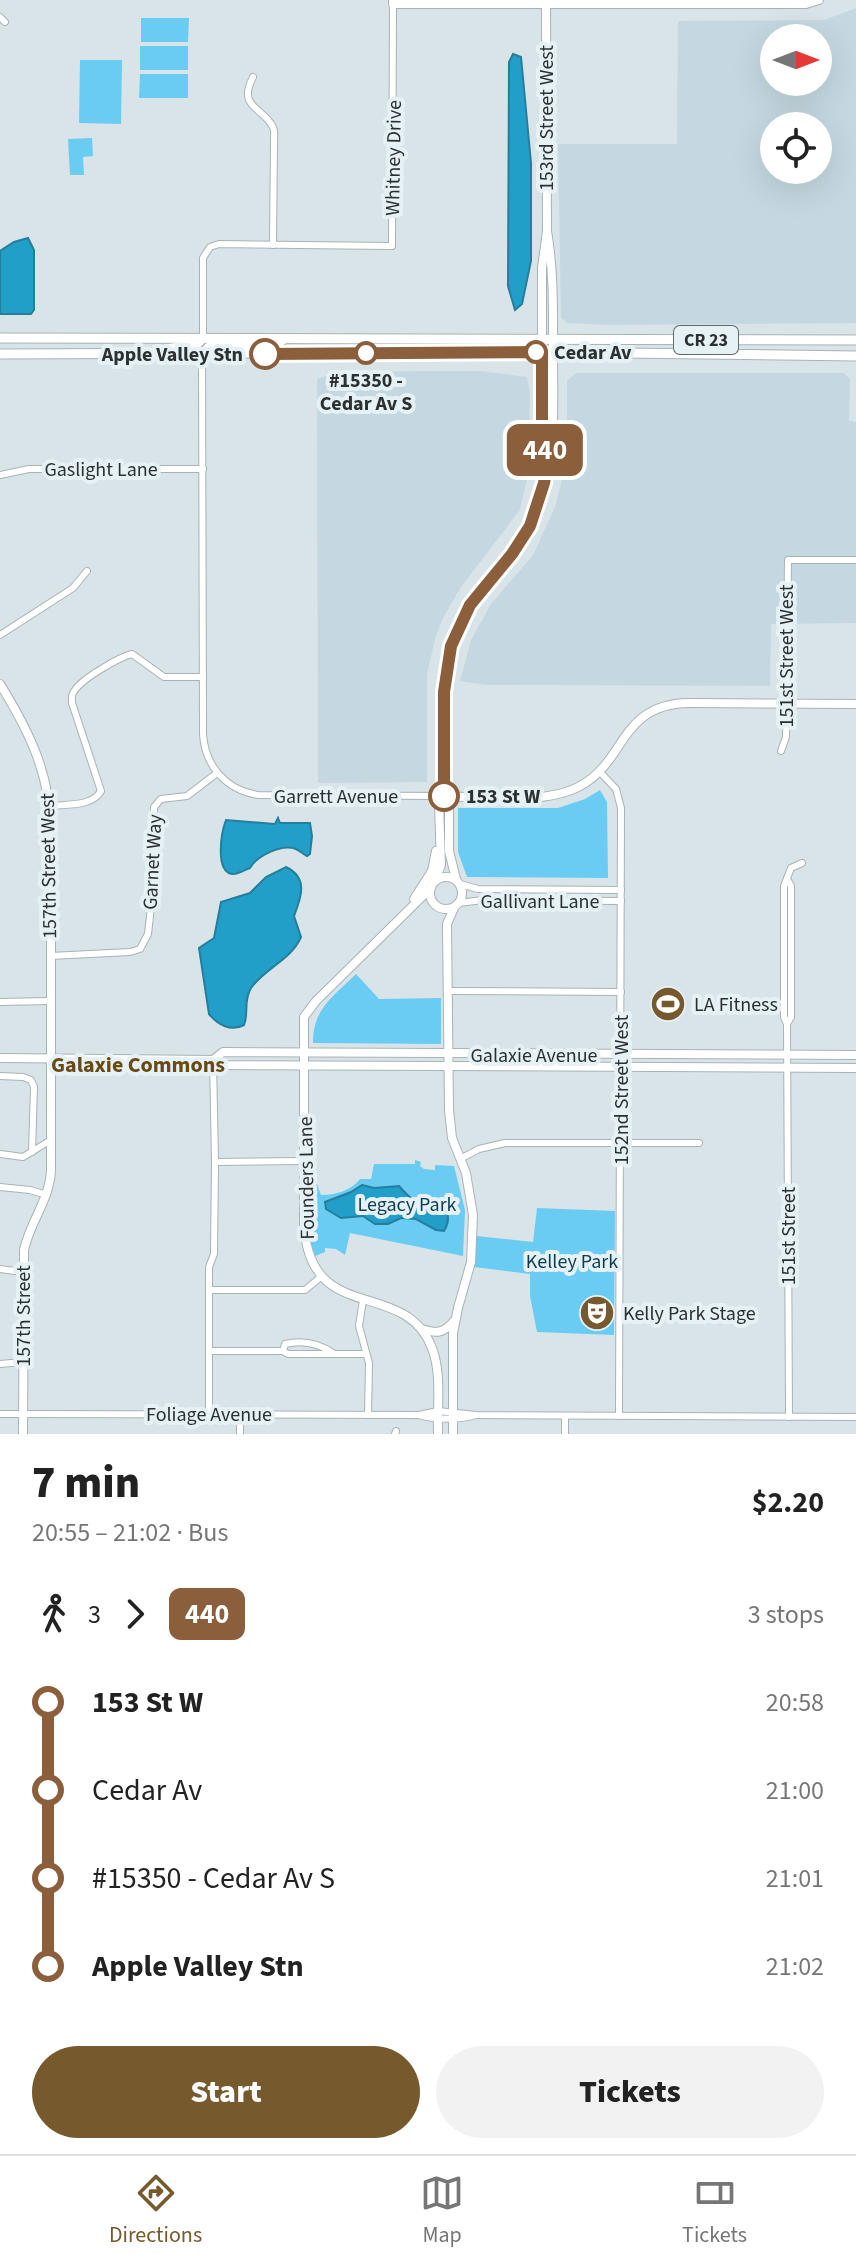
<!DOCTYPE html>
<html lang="en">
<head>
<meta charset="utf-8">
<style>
	body { margin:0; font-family:"Source Sans 3",sans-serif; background:#f2f2f2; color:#222; height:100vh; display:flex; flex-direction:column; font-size:30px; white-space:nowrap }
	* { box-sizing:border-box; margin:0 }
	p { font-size:26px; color:#767676 }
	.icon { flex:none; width:44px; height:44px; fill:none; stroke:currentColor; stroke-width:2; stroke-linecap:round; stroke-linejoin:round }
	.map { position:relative; height:1434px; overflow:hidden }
	.sheet { display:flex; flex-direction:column; background:#fff; flex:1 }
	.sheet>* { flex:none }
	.badge { padding:0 16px; border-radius:12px; font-size:28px; line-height:52px }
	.needle { width:52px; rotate:90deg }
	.buttons { position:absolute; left:760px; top:24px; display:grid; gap:16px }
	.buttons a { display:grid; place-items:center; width:72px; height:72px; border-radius:50%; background:#fff; box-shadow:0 8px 32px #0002; font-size:40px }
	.map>.badge { position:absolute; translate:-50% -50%; box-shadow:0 0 0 4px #fff }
	.legs { display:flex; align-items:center; gap:12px; height:88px; padding:0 32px; font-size:26px }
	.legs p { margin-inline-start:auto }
	.headline { display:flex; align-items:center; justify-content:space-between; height:136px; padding:0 32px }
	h1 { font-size:44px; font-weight:800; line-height:60px }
	.cta { display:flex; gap:16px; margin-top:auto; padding:16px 32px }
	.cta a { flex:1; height:92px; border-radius:48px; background:#76592c; color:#fff; font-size:32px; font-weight:800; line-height:92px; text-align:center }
	.cta a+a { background:#f2f2f2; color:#222 }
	ul { padding:0 32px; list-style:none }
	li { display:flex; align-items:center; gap:28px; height:88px; font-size:30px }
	li i { display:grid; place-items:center; width:12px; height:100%; margin:0 10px; background:currentColor }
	li i::after { content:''; width:20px; height:20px; margin:-10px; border:6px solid; border-radius:50%; background:#fff }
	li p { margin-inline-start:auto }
	li:first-child i { background:linear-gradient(#0000 50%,currentColor 0) }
	li:last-child i { background:linear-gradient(currentColor 50%,#0000 0) }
	.tab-bar { display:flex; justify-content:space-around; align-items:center; height:112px; border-top:2px solid #e0e0e0; background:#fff; font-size:22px; color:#767676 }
	.tab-bar a { display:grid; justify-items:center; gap:4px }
	.tab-bar .active { color:#76592c }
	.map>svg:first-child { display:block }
	.built { fill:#c5d8e1; fill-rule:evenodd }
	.green { fill:#6accf3 }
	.water { fill:#229fc9; stroke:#257e9b; stroke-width:2 }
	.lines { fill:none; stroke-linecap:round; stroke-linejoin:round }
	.street-casing { stroke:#a8b3b8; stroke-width:8 }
	.secondary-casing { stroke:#a8b3b8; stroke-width:10 }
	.primary-casing { stroke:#a8b3b8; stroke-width:11 }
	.street { stroke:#fff; stroke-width:6 }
	.secondary { stroke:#fff; stroke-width:8 }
	.primary { stroke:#fff; stroke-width:9 }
	.line-1-casing { stroke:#fff; stroke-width:18 }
	.line-1 { stroke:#8b5e3c; stroke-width:12 }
	.stop-1-dot { fill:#fff; stroke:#8b5e3c; stroke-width:4 }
	.labels { text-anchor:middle; stroke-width:8; stroke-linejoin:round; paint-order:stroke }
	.shield { fill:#e6f1f6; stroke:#636a6c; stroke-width:2 }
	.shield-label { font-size:18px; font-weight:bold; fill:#2b3031 }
	.street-label { font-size:20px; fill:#2b3031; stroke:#e6f1f6 }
	.stop-label { font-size:20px; font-weight:bold; fill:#2b3031; stroke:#e6f1f6; text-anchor:start }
	.poi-label { font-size:20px; fill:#2b3031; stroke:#e6f1f6; text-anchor:start }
	.park-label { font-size:20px; fill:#0b3e50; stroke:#e6f1f6 }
	.neighbourhood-label { font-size:22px; font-weight:bold; fill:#684912; stroke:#e6f1f6 }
</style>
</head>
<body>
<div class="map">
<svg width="856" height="1434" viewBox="0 0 856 1434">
	<rect width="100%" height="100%" fill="#d9e4e9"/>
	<g class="built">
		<path d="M856,8V323L607,325L567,323L561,318L558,144H677L678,21L824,20ZM774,38H818V82H774ZM774,126H818V170H774Z"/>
		<path d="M418,371H480L527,377L530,393L528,474L520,510L461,587L443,618L435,639L427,674V782L318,783L317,379L338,372Z"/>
		<path d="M576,373H844L850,379L849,421L856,422V623L771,624L770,686L484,685L460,681L471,640L491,604L533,555L555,507L567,460V381Z"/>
	</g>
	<g class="green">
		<path d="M141,18H189L188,42H141Z"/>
		<rect x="140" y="46" width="48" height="24"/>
		<path d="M80,60H122L121,124L79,123Z"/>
		<path d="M140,74H188V98H139Z"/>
		<path d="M92,138L93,156L83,157L84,175H70L68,139Z"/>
		<path d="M600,790L607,802L608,878L467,877L458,852V808H558L585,799Z"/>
		<path d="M356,974L379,999L441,998V1044L313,1043C313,1008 333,997 356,974Z"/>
		<path d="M415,1160L421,1162L420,1166L424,1169L435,1170V1165L454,1166L465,1210L463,1256L350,1233L345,1255L336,1249L325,1248V1252L315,1256L309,1238L310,1183L317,1184L321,1195C335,1195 351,1191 360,1179H371L374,1164H415Z"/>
		<path d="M537,1208L615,1211L614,1335L537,1332L530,1296V1274L474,1267L476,1236L533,1242Z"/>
	</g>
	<g class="water">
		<path d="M513,54L521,57L531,163V261L522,304L515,310L508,286L509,62Z"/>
		<path d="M28,238L34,250V310L31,314H0V251L14,242Z"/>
		<path d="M278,818L280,823H310L312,836L310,854L307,856C303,854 300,851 296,849C281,843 256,857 250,868C246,869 238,875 232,874C215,871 221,833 226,820L275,824Z"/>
		<path d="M286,867C309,878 301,898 294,916L301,937C291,960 265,968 251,988C243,1001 249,1013 244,1025C231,1032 218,1025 209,1014L199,948L214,938L221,902L250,893L266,877Z"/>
		<path d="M362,1185L374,1188L399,1186C409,1198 419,1206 435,1209L443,1204C449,1214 450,1221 444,1231L436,1230L416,1219L401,1218L388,1224H375L363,1216L341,1218L326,1209L325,1202L351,1192Z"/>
	</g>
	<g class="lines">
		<g class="street-casing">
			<g id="street">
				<path d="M0,17L5,22"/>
				<path d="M253,77C237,108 263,107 273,127C275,131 274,135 274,140L273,245"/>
				<path d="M203,338V258L210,247L219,244L392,246L393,4"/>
				<path d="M202,354L203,734C205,766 226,790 258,795L444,796"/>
				<path d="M0,475L29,469H203"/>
				<path d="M0,635L73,588L87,571"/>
				<path d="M781,751L786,737L788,560H856"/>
				<path d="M600,772L616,789L621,808L619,1416"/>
				<path d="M50,806C66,804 92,807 101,791L72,703C72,697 71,695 75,690C82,679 119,657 132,654L164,677H203"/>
				<path d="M460,884L478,889L621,890"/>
				<path d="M459,903L483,900L621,901"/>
				<path d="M50,956L130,952L140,949L148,934L153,889L154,807L161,799L187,796L217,773"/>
				<path d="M449,991L621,992"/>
				<path d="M0,1002L50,1001"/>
				<path d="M787,1024L791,1017V886L787,879"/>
				<path d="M213,1060L215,1162L304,1161"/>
				<path d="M0,1076L23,1077L31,1080L34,1087L32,1152"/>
				<path d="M0,1154L23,1157L51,1140"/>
				<path d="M460,1159L479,1149L505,1143H699"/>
				<path d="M0,1187L30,1190L47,1195"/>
				<path d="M0,1269L23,1272"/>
				<path d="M209,1290H305L322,1276"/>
				<path d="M363,1300L359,1326L369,1363L368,1415"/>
				<path d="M209,1351H283L288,1354H366"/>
				<path d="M283,1351L285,1344C302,1340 318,1343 333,1353"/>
				<path d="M0,1364L23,1362"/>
				<path d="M0,1414L419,1415C436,1420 458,1420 476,1415"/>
				<path d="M240,1414V1434"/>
				<path d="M209,1415V1267L214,1254L215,1162"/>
				<path d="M419,1415L438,1411L476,1415L856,1417"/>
				<path d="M565,1416V1434"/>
				<path d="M789,1417L787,1024L784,1017V886L791,868L802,863"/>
				<path d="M395,1434L396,1431"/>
			</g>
		</g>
		<g class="secondary-casing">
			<g id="secondary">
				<path d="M393,0V4H806L819,0"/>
				<path d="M546,4L547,231L542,268V442L548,458"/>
				<path d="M0,684C29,731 49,772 51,827V1171C49,1201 30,1222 24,1250L23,1434"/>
				<path d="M444,796C483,797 546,805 580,786C627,761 619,704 689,703L856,704"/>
				<circle cx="446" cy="893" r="16"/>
				<path d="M456,879L449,851V804L444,796C444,733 435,663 469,607C479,591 491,578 504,565C519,548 530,528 538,508C557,458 553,404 553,352C553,311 554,272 547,231"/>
				<path d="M435,880L441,865L439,804L444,796"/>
				<path d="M430,889L316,1001L304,1017V1224C310,1328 404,1276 432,1348C442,1374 437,1406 438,1434"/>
				<path d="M414,899L432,871L436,851"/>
				<path d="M0,1058L213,1060L224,1065L856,1068"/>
				<path d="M213,1060L223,1052L856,1055"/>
				<path d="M422,1329C437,1334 444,1333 454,1321"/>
				<path d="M453,1434V1333L458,1308L471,1262L473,1215L466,1173L452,1138L449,1110L447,924L454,908"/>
			</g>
		</g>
		<g class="primary-casing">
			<g id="primary">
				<path d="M0,338L856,340"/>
				<path d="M165,349L196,345L203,338"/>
				<path d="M0,354L542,352L856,356"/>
				<path d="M202,354L209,347L275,345L283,340"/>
			</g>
		</g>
		<use href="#street" class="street"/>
		<use href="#secondary" class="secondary"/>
		<use href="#primary" class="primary"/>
	</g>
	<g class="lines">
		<g class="line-1-casing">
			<path id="line-1" d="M265,354L542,352V442L548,459L544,483L530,526L512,554L470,605L451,646L444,692V796"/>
		</g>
		<use href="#line-1" class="line-1"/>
	</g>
	<defs>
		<g id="stadium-disc" transform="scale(1.8)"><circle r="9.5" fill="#76592c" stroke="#e6f1f6"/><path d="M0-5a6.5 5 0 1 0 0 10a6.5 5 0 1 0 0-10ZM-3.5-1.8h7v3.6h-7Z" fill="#fff"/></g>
		<g id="theatre-disc" transform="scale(1.8)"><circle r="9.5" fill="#76592c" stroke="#e6f1f6"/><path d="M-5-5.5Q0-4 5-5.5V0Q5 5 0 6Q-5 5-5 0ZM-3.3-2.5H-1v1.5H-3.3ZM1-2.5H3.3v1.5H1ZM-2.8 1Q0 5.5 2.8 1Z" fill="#fff"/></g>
	</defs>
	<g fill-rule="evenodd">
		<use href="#stadium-disc" x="668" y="1004"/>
		<use href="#theatre-disc" x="597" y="1313"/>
	</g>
	<g class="stop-1-dot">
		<circle cx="536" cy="352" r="10"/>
		<circle cx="366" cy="353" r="10"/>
		<circle cx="265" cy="354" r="14"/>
		<circle cx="444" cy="796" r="14"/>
	</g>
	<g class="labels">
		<rect class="shield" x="674" y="326" width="64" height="28" rx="6"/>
		<g class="shield-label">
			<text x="706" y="346">CR 23</text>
		</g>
		<g class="street-label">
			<text transform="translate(546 118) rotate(-90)" y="7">153rd Street West</text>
			<text transform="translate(393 158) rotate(-89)" y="7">Whitney Drive</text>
			<text x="101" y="476">Gaslight Lane</text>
			<text transform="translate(786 656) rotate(-90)" y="7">151st Street West</text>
			<text x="336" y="803">Garrett Avenue</text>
			<text transform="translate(152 862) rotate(-87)" y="7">Garnet Way</text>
			<text transform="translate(48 866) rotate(-91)" y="7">157th Street West</text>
			<text x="540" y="908">Gallivant Lane</text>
			<text x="534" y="1062">Galaxie Avenue</text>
			<text transform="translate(621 1090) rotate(-90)" y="7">152nd Street West</text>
			<text transform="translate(306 1178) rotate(-91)" y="7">Founders Lane</text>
			<text transform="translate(788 1236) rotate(-90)" y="7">151st Street</text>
			<text transform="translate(23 1316) rotate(-90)" y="7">157th Street</text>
			<text x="209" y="1421">Foliage Avenue</text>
		</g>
		<g class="stop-label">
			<text x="554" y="359">Cedar Av</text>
			<text x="243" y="361" text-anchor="end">Apple Valley Stn</text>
			<text x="366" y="387" text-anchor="middle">#15350 -<tspan x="366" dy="23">Cedar Av S</tspan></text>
			<text x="466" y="803">153 St W</text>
		</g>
		<g class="poi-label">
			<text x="694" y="1011">LA Fitness</text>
			<text x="623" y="1320">Kelly Park Stage</text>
		</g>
		<g class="park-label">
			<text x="407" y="1211">Legacy Park</text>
			<text x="572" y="1268">Kelley Park</text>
		</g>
		<g class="neighbourhood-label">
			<text x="138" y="1072">Galaxie Commons</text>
		</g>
	</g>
</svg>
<div class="buttons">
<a><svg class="needle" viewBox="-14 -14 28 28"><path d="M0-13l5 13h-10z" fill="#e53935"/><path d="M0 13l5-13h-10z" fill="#767676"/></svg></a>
<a><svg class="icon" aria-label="locate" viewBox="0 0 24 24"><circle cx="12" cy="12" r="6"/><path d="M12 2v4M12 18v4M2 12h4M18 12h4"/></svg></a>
</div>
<b class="badge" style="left:545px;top:450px;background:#8b5e3c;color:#fff">440</b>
</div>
<section class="sheet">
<div class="headline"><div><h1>7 min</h1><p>20:55 – 21:02 · Bus</p></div><b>$2.20</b></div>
<div class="legs"><svg class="icon" aria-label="walk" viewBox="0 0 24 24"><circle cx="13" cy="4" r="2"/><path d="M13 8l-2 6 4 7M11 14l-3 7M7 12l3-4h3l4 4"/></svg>3<svg class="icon" aria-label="forward" viewBox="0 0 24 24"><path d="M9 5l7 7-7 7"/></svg><b class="badge" style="background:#8b5e3c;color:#fff">440</b><p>3 stops</p></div>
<ul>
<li><i style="color:#8b5e3c"></i><b>153 St W</b><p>20:58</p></li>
<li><i style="color:#8b5e3c"></i><span>Cedar Av</span><p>21:00</p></li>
<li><i style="color:#8b5e3c"></i><span>#15350 - Cedar Av S</span><p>21:01</p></li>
<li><i style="color:#8b5e3c"></i><b>Apple Valley Stn</b><p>21:02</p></li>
</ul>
<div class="cta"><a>Start</a><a>Tickets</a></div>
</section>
<nav class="tab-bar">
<a class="active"><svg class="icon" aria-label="directions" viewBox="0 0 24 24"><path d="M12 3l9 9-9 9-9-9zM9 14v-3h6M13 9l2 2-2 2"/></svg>Directions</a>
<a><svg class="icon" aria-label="map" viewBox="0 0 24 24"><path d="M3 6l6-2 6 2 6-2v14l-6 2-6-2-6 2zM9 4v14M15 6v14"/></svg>Map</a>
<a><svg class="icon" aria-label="tickets" viewBox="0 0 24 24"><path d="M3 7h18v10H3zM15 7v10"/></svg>Tickets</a>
</nav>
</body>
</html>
